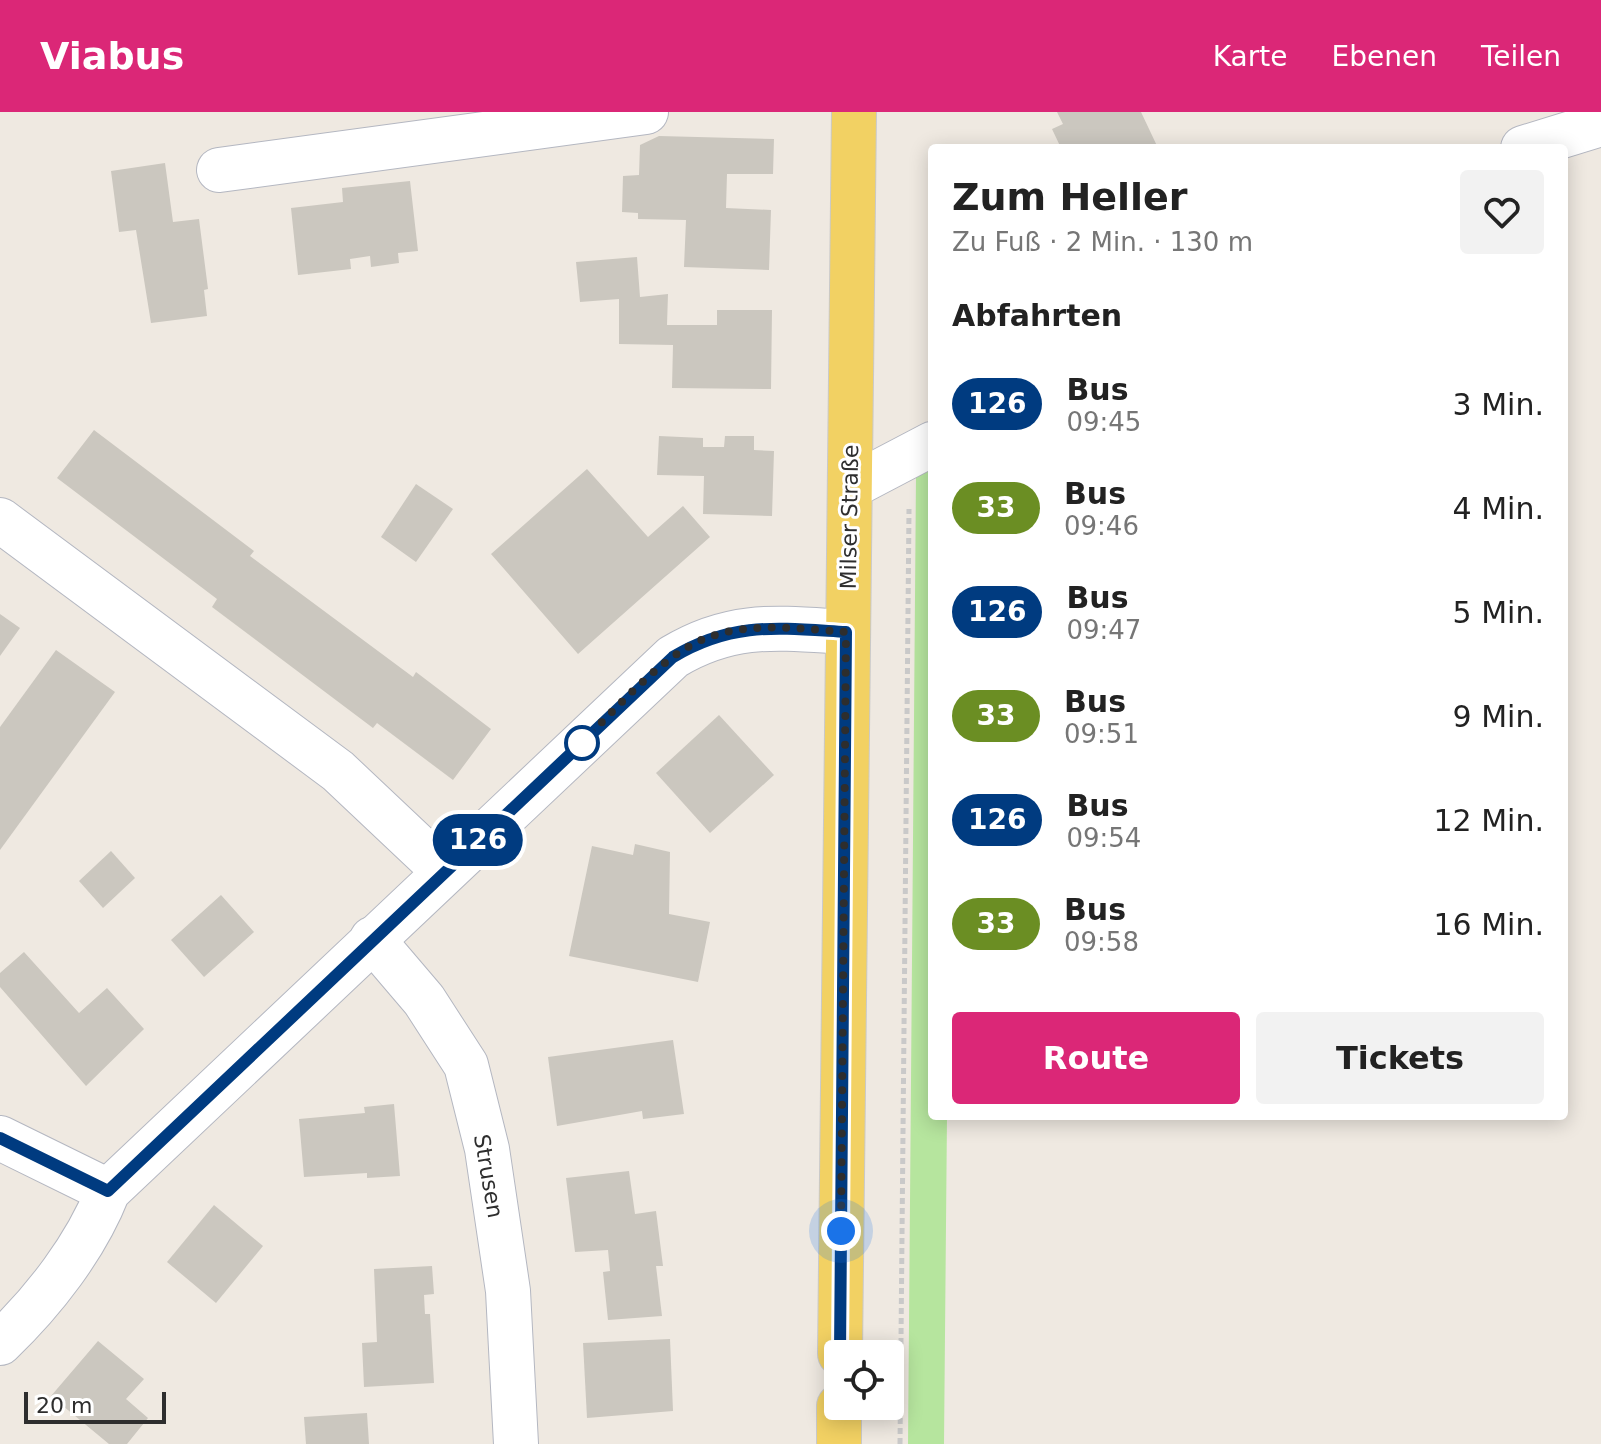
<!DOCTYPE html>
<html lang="de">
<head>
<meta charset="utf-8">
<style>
	body { margin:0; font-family:"DejaVu Sans",sans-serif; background:#f2f2f2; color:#222; height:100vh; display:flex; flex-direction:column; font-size:30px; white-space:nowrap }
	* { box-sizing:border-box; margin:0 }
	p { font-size:26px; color:#767676 }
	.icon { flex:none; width:44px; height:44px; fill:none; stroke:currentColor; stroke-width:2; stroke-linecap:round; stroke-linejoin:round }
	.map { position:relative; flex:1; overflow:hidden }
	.side { position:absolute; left:928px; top:32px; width:640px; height:976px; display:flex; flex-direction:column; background:#fff; border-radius:8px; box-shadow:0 4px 20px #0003 }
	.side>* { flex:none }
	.badge { padding:0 16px; border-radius:26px; font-size:28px; line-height:52px }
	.buttons { position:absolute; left:824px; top:1228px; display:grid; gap:16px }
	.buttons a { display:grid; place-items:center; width:80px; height:80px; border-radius:8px; background:#fff; box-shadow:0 4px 20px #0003; font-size:40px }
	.scale { position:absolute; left:24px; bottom:20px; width:142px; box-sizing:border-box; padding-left:8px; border:4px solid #2e2e2e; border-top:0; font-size:22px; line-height:28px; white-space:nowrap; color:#2e2e2e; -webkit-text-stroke:6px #fff; paint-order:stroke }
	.you { position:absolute; width:40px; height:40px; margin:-20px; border:6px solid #fff; border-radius:50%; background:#1a73e8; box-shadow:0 0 0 12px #1a73e833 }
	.map>.badge { position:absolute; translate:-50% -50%; box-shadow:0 0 0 4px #fff }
	h2 { padding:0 24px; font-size:30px; line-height:72px }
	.round { display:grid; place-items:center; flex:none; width:84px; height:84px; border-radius:8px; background:#f2f2f2 }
	.summary { display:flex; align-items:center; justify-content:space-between; height:136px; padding:0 24px }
	h1 { font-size:38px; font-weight:600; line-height:60px }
	.primary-button { display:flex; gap:16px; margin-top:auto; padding:16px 24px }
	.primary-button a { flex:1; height:92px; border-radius:8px; background:#db2777; color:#fff; font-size:32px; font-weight:600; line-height:92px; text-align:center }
	.primary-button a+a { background:#f2f2f2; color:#222 }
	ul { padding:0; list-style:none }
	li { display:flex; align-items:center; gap:24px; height:104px; padding:0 24px }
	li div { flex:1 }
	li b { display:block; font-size:30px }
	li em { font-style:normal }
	li .badge { min-width:88px; font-weight:700; text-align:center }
	header { display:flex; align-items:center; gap:48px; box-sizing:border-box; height:112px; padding:0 40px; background:#db2777; color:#fff }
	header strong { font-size:38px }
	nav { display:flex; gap:44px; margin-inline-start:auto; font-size:28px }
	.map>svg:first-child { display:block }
	.green { fill:#b6e59e }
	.building { fill:#cbc7bf }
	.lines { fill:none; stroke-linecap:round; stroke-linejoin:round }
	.minor-casing { stroke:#b4b7c1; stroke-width:46 }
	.major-casing { stroke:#c9c9c9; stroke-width:46 }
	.path { stroke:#c9c9c9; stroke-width:5; stroke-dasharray:6 4; stroke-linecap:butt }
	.minor { stroke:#fff; stroke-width:44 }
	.major { stroke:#f2d163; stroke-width:44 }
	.line-casing { stroke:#fff; stroke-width:18 }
	.line { stroke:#003b80; stroke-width:12 }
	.walk { stroke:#2e2e2e; stroke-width:8; stroke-dasharray:0 14.4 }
	.stop-dot { fill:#fff; stroke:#003b80; stroke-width:4 }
	.labels { text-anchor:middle; stroke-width:6; stroke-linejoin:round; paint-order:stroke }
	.street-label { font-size:22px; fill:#2e2e2e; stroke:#fff }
</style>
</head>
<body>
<header>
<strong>Viabus</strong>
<nav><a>Karte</a><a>Ebenen</a><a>Teilen</a></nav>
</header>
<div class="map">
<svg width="1601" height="1332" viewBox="0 0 1601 1332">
	<rect width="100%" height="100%" fill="#efe9e1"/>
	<path class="green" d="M932,355V1004H947L944,1332H908L916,365Z"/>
	<g class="building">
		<path d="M1057,0H1141L1158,36H1061L1052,17L1063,12Z"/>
		<path d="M659,24L774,27L773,62H727L726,96L771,98L769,158L684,155L686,108L638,107V101L622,100L623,64L639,63L640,33Z"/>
		<path d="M165,51L173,110L199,107L208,177L204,178L207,204L151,211L136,118L119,120L111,59Z"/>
		<path d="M410,69L418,139L398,141L399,151L371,155L370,144L350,147L351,157L298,163L291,96L343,90L342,76Z"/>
		<path d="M637,145L640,185L668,182L667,213H717V198H772L771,277L672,276L673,233L619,232V187L580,190L576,150Z"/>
		<path d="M94,318L254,439L250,444L413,565L416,560L491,617L453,668L377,611L373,616L212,495L217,487L57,366Z"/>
		<path d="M659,324L703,326V335H724L725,324H754V338L774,339L772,404L703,402L704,364L657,363Z"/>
		<path d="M587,357L648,425L683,394L710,425L578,542L491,442Z"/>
		<path d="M416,372L453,397L416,450L381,425Z"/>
		<path d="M0,502L20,516L0,544Z"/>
		<path d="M56,538L115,580L0,738V615Z"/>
		<path d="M719,603L774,663L710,721L656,661Z"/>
		<path d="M635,732L670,740L669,802L710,810L698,870L569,844L592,734L633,743Z"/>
		<path d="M111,739L135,766L103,796L79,769Z"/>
		<path d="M221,783L254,820L204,865L171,828Z"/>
		<path d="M24,840L79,901L107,876L144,917L86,974L0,875V861Z"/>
		<path d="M673,928L684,1002L643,1007L642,999L557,1014L548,945Z"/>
		<path d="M394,992L400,1064L367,1066V1061L304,1065L299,1007L365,1001L364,995Z"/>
		<path d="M629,1059L635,1102L656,1099L663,1154H656L662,1204L608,1208L603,1160L610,1159L608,1138L575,1140L566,1066Z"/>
		<path d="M214,1093L263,1134L216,1191L167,1150Z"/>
		<path d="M432,1154L434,1182L424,1183L425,1202H430L434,1271L364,1275L362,1231L377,1230L374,1157Z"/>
		<path d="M670,1227L673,1299L587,1306L583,1231Z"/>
		<path d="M98,1229L144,1267L126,1287L148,1306L127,1332H109L51,1284Z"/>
		<path d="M367,1301L369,1332H306L304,1305Z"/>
	</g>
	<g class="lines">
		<g class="minor-casing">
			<g id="minor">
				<path d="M1523,36L1601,12"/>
				<path d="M219,58L646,0"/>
				<path d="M850,375L932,332"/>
				<path d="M0,408L338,659L444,759"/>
				<path d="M372,827L424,888L466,953L487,1037L508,1179L516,1332"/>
				<path d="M0,1026L108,1079"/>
				<path d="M0,1231C44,1189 86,1135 108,1079L673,545C733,509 779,516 846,520"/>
			</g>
		</g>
		<g class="major-casing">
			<g id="major">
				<path d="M840,1242L854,0"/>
				<path d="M839,1332V1294"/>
			</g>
		</g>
		<path class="path" d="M900,1332L909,397"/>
		<use href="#minor" class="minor"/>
		<use href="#major" class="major"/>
	</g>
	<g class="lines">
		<g class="line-casing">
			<path id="line" d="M0,1026L108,1079L673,545C733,509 779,516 846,520L840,1242"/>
		</g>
		<use href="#line" class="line"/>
		<path class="walk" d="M582,631C613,599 663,543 704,527C748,509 801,517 846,520L841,1119"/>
	</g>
	<circle class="stop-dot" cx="582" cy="631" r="16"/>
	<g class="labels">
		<g class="street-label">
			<text transform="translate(849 405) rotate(-89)" y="8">Milser Straße</text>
			<text transform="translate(489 1064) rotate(80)" y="8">Strusen</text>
		</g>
	</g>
</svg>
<div class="buttons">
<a><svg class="icon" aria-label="locate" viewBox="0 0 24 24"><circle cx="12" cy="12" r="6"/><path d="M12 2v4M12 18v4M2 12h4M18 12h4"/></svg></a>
</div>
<div class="scale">20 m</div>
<div class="you" style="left:841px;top:1119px"></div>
<b class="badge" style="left:478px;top:728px;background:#003b80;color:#fff">126</b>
<section class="side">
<div class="summary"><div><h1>Zum Heller</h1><p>Zu Fuß · 2 Min. · 130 m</p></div><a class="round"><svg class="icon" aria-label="heart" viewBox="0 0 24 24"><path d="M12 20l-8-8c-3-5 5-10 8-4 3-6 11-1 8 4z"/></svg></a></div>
<h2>Abfahrten</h2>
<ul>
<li><span class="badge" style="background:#003b80;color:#fff">126</span><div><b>Bus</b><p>09:45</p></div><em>3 Min.</em></li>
<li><span class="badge" style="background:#6b8e23;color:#fff">33</span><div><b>Bus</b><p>09:46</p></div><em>4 Min.</em></li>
<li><span class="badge" style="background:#003b80;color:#fff">126</span><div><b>Bus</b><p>09:47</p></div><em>5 Min.</em></li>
<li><span class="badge" style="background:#6b8e23;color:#fff">33</span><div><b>Bus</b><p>09:51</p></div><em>9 Min.</em></li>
<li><span class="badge" style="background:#003b80;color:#fff">126</span><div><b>Bus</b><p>09:54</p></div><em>12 Min.</em></li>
<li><span class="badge" style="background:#6b8e23;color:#fff">33</span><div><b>Bus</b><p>09:58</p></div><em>16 Min.</em></li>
</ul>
<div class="primary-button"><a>Route</a><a>Tickets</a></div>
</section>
</div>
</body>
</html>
